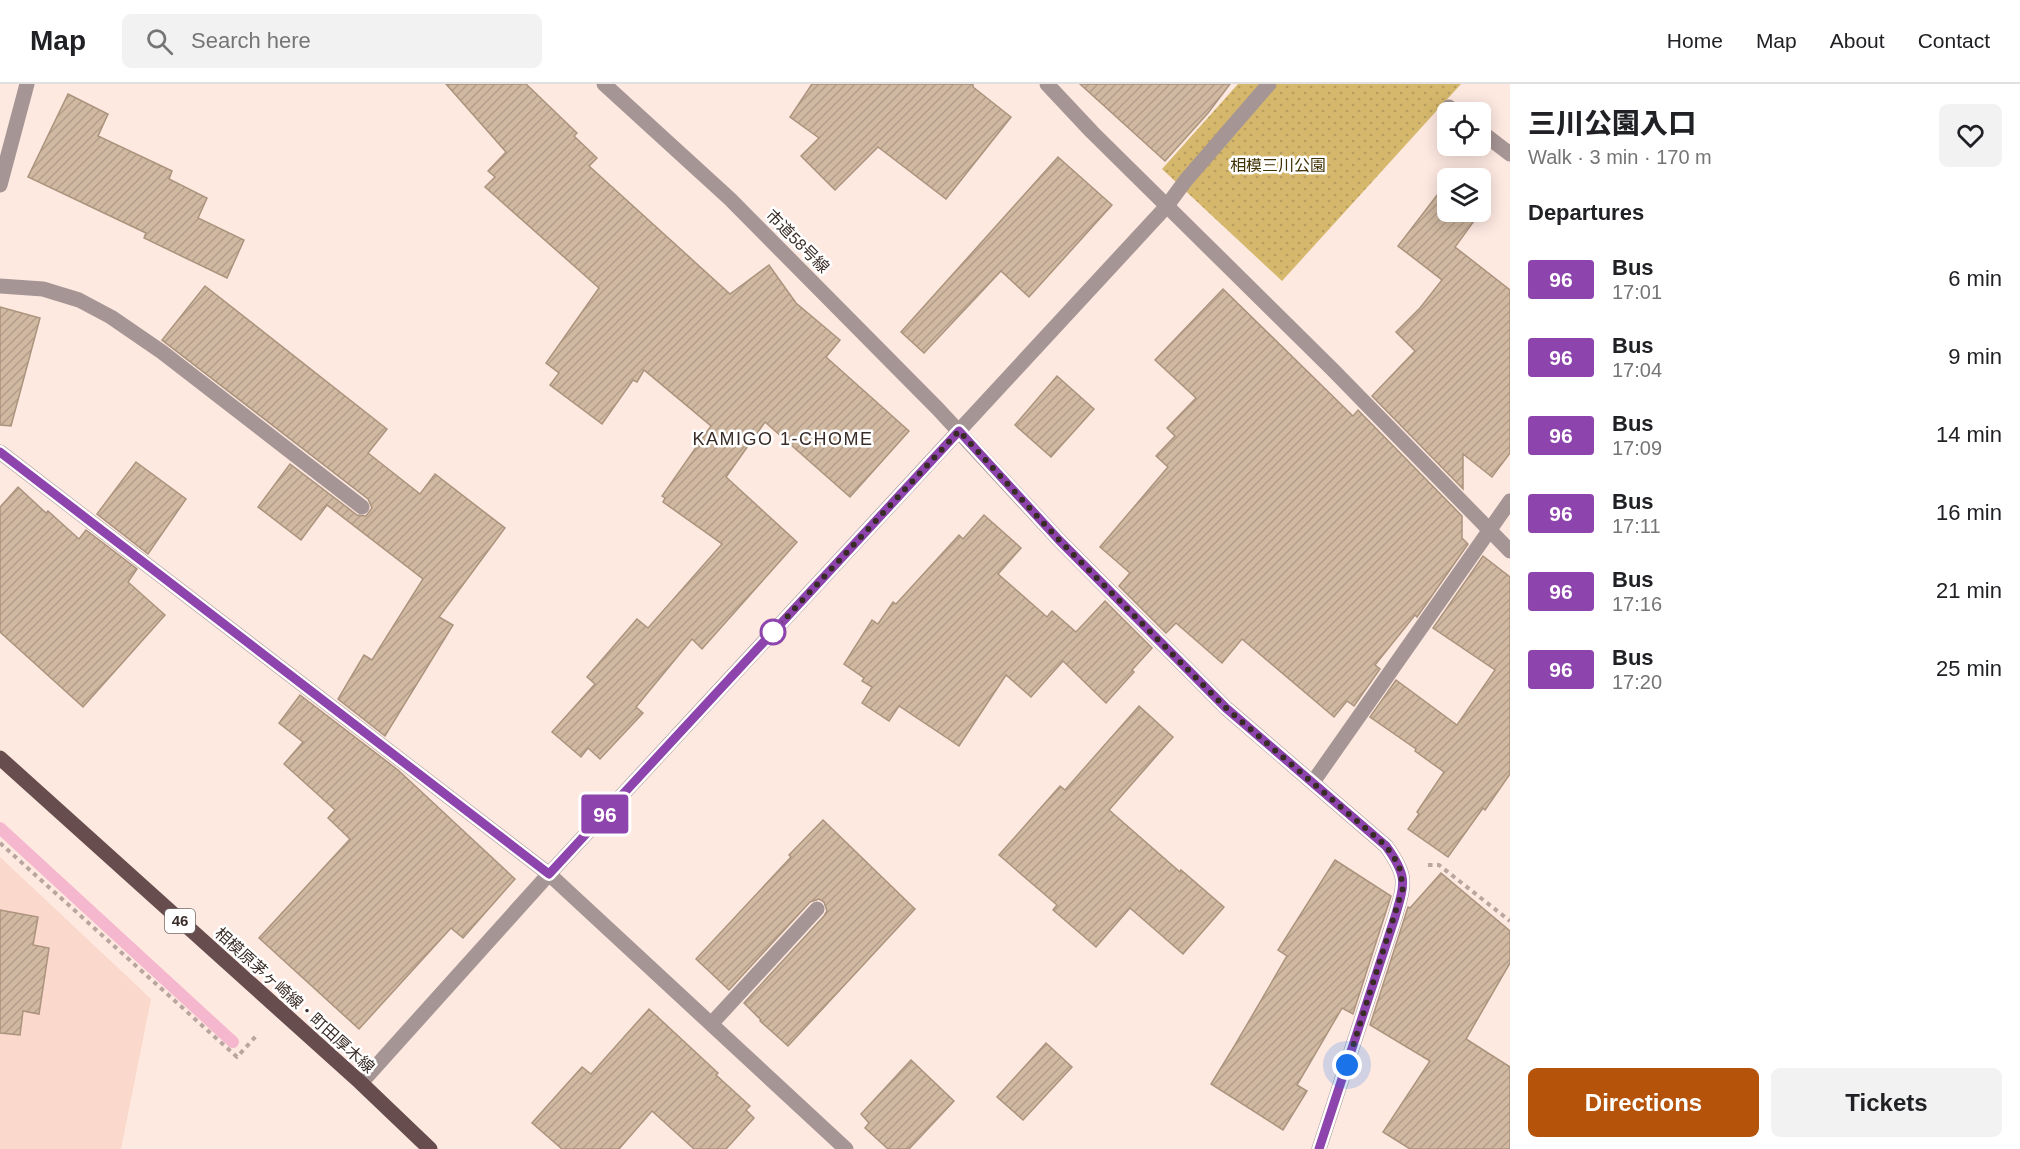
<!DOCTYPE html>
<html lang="en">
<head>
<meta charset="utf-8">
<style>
	body { margin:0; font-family:Arial,"Noto Sans JP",sans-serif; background:#f2f2f2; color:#202124; height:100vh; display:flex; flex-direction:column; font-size:22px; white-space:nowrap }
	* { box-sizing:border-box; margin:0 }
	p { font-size:20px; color:#757577 }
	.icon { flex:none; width:33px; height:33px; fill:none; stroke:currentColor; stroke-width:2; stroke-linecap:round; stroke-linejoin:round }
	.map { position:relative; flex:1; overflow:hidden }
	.drawer { display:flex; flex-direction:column; background:#fff; width:510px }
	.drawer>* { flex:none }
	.badge { padding:0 12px; border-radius:4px; font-size:21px; line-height:39px }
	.controls { position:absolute; left:1437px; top:18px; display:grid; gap:12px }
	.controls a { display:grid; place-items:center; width:54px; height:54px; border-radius:9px; background:#fff; box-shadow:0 3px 15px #0003; font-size:30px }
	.you { position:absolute; width:30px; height:30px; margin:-15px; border:4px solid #fff; border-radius:50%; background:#1a73e8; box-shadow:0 0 0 9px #1a73e833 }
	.map>.badge { position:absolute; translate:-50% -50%; box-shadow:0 0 0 3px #fff }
	h2 { padding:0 18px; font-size:22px; line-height:54px }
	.round { display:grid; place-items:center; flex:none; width:63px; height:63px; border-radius:9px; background:#f2f2f2 }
	.summary { display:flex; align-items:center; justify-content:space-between; height:102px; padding:0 18px }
	h1 { font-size:28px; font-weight:800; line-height:45px }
	.action { display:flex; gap:12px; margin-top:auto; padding:12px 18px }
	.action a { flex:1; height:69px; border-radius:9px; background:#b45309; color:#fff; font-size:24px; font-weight:800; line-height:69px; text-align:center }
	.action a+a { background:#f2f2f2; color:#202124 }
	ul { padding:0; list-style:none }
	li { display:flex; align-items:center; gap:18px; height:78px; padding:0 18px }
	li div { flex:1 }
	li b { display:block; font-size:22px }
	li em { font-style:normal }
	li .badge { min-width:66px; font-weight:700; text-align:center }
	header { display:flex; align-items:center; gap:36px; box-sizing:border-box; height:84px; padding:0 30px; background:#fff; border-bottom:2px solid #e0e0e0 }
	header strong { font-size:28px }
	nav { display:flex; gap:33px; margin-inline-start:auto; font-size:21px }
	.search { width:420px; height:54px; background:#f2f2f2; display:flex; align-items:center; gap:15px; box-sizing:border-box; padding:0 21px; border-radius:9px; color:#757577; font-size:22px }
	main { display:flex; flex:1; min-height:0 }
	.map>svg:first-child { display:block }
	.built { fill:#fad8cb }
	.green { fill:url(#green-dots) }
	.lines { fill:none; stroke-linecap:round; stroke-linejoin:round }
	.stream { stroke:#f5b7cd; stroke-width:12 }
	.building { fill:url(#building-hatch); stroke:#ab937d; stroke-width:1.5 }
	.path { stroke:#b8a69f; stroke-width:4; stroke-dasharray:4.5 4.5; stroke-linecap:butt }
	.service { stroke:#a59594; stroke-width:15 }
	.minor { stroke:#a59594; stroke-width:15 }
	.primary { stroke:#674d4d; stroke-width:15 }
	.line-casing { stroke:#fff; stroke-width:14 }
	.line { stroke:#8e44ad; stroke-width:9 }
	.walk { stroke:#392c27; stroke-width:6; stroke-dasharray:0 10.8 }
	.stop-dot { fill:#fff; stroke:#8e44ad; stroke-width:3 }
	.labels { text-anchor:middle; stroke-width:5; stroke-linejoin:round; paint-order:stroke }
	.shield { fill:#fff; stroke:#746b68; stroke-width:1.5 }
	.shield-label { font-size:15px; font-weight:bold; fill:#392c27 }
	.park-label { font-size:16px; fill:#403103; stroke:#fff }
	.street-label { font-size:16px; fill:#392c27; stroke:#fff }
	.neighbourhood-label { font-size:18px; letter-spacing:1.5px; fill:#392c27; stroke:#fff }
</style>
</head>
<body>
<header>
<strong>Map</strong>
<div class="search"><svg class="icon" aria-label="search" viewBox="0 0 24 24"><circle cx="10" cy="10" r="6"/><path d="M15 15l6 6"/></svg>Search here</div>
<nav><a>Home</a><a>Map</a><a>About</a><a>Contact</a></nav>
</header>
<main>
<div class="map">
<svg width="1510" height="1065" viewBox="0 0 1510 1065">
	<defs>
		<pattern id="green-dots" width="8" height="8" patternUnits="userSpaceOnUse" patternTransform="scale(1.5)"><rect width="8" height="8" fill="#d6b86c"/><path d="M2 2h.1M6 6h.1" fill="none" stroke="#b89e5e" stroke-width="1.8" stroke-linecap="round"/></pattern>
		<pattern id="building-hatch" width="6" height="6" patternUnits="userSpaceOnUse" patternTransform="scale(1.5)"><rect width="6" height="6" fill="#d0b8a1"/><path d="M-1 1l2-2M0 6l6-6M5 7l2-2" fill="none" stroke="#b39e8b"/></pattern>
	</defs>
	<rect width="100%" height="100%" fill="#fee9e1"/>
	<path class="built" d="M0,773L151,915L121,1065H0Z"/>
	<path class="green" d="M1238,0H1461L1282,197L1162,85Z"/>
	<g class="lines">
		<path class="stream" d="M0,744L233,958"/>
	</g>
	<g class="building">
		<path d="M446,0H526L577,49L574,52L597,74L589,82L730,210L769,181L796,219L840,256L826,273L909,347L850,413L765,338L726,393L797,458L702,565L692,555L636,623L643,629L600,675L588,664L581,673L552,648L595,600L587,593L637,535L648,544L722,460L663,418L665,414L662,412L711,342L644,286L637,298L633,296L602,340L550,301L559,289L546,279L599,204L485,103L495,93L488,87L506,68Z"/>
		<path d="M812,0H973V3L1011,33L946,115L878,63L835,106L801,72L819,54L790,33Z"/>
		<path d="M1080,0H1230L1208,29L1165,77Z"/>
		<path d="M68,10L108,30L98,52L172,87L169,95L207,114L198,134L244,156L227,194L144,154L146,149L28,93Z"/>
		<path d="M1058,73L1112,121L1029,213L1001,187L924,269L901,248Z"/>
		<path d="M1448,97V128H1480V118L1485,122L1455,163L1510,206V369L1492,393L1463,370V405L1372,312L1415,267L1396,248L1420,224L1442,196L1398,162Z"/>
		<path d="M205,202L387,345L368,369L420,410L435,390L505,444L439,533L453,541L385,652L338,615L364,571L372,576L423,495L327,421L301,456L258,423L290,380L357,431L366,432L372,424L368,415L162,256Z"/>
		<path d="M1223,205L1353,332L1358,326L1462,432V454L1468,460L1417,533L1415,531L1375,581L1380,585L1354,622L1347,617L1334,633L1242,555L1222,579L1176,539L1166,549L1119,502L1130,489L1100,463L1168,383L1156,372L1175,352L1167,344L1196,314L1155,276Z"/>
		<path d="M0,223L40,234L11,342L0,341Z"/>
		<path d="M1057,292L1094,325L1051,373L1015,341Z"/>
		<path d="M136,378L186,415L148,470L97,430Z"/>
		<path d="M18,403L46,429L48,427L79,455L86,446L137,485L128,498L165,531L83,623L0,548V423Z"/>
		<path d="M984,431L1021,464L998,490L1047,533L1052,527L1076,548L1105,517L1152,564L1132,586L1134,588L1106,619L1063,577L1031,613L1006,591L959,662L899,622L889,637L862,619L872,603L862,597L864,594L844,580L872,536L878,540L893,518L896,520L959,451L963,455Z"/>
		<path d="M1483,472L1510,493V690L1485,726L1483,724L1448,773L1408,745L1419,730L1417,728L1444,688L1415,667L1416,665L1370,633L1396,596L1457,641L1495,586L1433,544Z"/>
		<path d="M300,611L398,686L515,795L463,854L451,844L359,945L259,854L350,755L328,734L335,726L284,680L303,658L279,639Z"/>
		<path d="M1139,622L1173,653L1109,726L1180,788L1181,786L1224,823L1183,870L1130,824L1096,863L1053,826L1057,821L999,771L1060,702L1065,706Z"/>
		<path d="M823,736L915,825L788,962L760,937L761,936L744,919L824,832L827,827L824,818L819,815L810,818L729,906L696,875L791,773L789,771Z"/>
		<path d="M1335,776L1391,812L1353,930L1342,924L1297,1001L1307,1007L1283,1046L1211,1000L1235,961L1287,872L1278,866Z"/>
		<path d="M1441,789L1510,847V879L1466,955L1510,983V1065H1410L1383,1048L1430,977L1370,941L1408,823L1410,824Z"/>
		<path d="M0,826L38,833L33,861L49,864L39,930L23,927L20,951L0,949Z"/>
		<path d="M649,925L718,989L716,991L750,1022L746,1026L754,1034L726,1065H694L652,1027L619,1065H562L532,1039L582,983L591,990Z"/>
		<path d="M1046,959L1072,983L1023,1036L997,1013Z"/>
		<path d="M911,976L954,1017L909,1065H888L865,1044L869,1039L861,1030Z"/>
	</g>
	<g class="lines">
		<g class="path">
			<path d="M0,759L237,973L257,951"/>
			<path d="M1428,781H1439L1510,837"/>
		</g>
		<g class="service">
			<path d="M1449,23L1456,28"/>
			<path d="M1480,47L1510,70"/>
			<path d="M0,202L43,205L79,216L111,233L162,268L362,423"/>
			<path d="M1313,698L1510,417"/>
			<path d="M712,939L817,825"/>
		</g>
		<g class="minor">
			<path d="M604,0L730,115L938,325L1059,456L1226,624L1386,762C1408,792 1405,799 1395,833L1319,1065"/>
			<path d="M1047,0L1092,48L1333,286L1510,467"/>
			<path d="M0,101L27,0"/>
			<path d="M0,368L549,790L846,1065"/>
			<path d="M361,999L549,790L1166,123L1186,96L1269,0"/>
		</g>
		<path class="primary" d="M0,674L361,999L430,1065"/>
	</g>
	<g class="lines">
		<g class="line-casing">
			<path id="line" d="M0,368L549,790L959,347L1059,456L1226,624L1386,762C1408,792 1405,799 1395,833L1319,1065"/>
		</g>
		<use href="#line" class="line"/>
		<path class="walk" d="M773,548L959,347L1059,456L1226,624L1386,762L1399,781L1403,804L1347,981"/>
	</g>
	<circle class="stop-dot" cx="773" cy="548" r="12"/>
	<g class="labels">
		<rect class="shield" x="165" y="825" width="30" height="24" rx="4.5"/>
		<g class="shield-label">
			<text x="180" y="842">46</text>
		</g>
		<g class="park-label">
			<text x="1278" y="87">相模三川公園</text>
		</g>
		<g class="street-label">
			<text transform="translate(798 157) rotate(45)" y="6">市道58号線</text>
			<text transform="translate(295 916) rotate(42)" y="6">相模原茅ヶ崎線・町田厚木線</text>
		</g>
		<g class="neighbourhood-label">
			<text x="783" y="361">KAMIGO 1-CHOME</text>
		</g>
	</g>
</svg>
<div class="controls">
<a><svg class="icon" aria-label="locate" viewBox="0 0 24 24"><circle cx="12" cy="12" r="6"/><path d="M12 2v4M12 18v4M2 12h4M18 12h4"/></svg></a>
<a><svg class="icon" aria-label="layers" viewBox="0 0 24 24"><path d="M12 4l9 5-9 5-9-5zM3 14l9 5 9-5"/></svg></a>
</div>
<div class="you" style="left:1347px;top:981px"></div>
<b class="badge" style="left:605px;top:730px;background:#8e44ad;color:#fff">96</b>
</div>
<section class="drawer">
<div class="summary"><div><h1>三川公園入口</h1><p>Walk · 3 min · 170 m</p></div><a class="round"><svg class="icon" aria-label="heart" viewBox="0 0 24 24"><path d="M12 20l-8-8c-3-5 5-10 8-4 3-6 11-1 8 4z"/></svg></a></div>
<h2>Departures</h2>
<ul>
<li><span class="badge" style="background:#8e44ad;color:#fff">96</span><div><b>Bus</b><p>17:01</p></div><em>6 min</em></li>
<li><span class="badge" style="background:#8e44ad;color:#fff">96</span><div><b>Bus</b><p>17:04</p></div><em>9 min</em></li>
<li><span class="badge" style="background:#8e44ad;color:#fff">96</span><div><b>Bus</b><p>17:09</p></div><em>14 min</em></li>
<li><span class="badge" style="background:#8e44ad;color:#fff">96</span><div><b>Bus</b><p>17:11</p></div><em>16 min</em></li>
<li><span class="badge" style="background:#8e44ad;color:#fff">96</span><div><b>Bus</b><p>17:16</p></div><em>21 min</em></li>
<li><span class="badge" style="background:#8e44ad;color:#fff">96</span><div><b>Bus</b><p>17:20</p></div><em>25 min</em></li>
</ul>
<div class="action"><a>Directions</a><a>Tickets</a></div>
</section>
</main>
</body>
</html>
